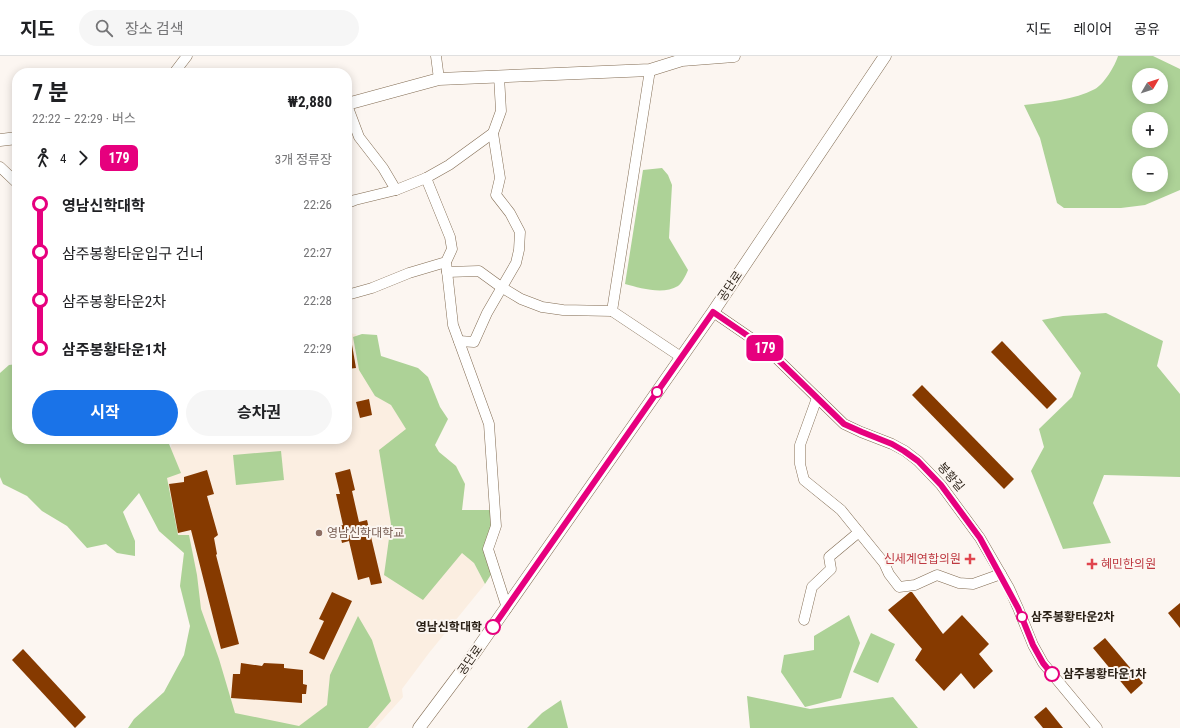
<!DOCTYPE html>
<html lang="ko">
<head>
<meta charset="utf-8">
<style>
	body { margin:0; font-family:"Roboto Condensed","Noto Sans KR",sans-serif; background:#f6f6f6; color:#202124; height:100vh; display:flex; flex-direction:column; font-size:15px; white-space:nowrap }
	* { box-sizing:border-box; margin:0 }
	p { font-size:13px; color:#757577 }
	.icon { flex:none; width:22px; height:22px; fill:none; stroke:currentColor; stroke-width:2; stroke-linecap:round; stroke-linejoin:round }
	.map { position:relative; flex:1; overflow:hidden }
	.details { position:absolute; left:12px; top:12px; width:340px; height:376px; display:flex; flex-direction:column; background:#fff; border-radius:16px; box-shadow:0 2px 10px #0003 }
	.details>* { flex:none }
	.badge { padding:0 8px; border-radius:6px; font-size:14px; line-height:26px }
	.needle { width:26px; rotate:51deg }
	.tools { position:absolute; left:1132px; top:12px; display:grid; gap:8px }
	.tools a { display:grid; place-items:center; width:36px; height:36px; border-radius:50%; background:#fff; box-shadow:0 2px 10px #0003; font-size:20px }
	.map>.badge { position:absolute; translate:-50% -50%; box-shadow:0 0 0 2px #fff }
	.legs { display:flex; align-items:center; gap:6px; height:44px; padding:0 20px; font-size:13px }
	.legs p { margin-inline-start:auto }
	.headline { display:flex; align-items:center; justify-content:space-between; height:68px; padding:0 20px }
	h1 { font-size:22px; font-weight:700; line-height:30px }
	.button { display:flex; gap:8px; margin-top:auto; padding:8px 20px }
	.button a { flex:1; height:46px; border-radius:24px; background:#1a73e8; color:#fff; font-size:16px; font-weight:700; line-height:46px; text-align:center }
	.button a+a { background:#f6f6f6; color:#202124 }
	ul { padding:0 20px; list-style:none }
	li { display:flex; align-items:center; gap:14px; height:48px; font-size:15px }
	li i { display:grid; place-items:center; width:6px; height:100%; margin:0 5px; background:currentColor }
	li i::after { content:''; width:10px; height:10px; margin:-5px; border:3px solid; border-radius:50%; background:#fff }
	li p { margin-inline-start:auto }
	li:first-child i { background:linear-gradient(#0000 50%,currentColor 0) }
	li:last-child i { background:linear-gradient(currentColor 50%,#0000 0) }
	header { display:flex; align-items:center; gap:24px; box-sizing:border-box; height:56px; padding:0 20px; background:#fff; border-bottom:1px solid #e0e0e0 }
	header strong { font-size:19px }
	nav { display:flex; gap:22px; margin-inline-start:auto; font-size:14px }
	.search { width:280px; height:36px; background:#f6f6f6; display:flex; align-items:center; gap:10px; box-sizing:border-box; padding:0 14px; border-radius:22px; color:#757577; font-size:15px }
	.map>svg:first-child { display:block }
	.built { fill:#fbeee1 }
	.green { fill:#add297; fill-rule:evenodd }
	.building { fill:#863a00 }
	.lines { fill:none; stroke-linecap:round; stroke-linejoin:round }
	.minor-casing { stroke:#826c53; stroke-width:11 }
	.tertiary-casing { stroke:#826c53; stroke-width:13 }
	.minor { stroke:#fff; stroke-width:10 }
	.tertiary { stroke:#fff; stroke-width:12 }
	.line-1-casing { stroke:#fff; stroke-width:9 }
	.line-1 { stroke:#e6007e; stroke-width:6 }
	.stop-1-dot { fill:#fff; stroke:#e6007e; stroke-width:2 }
	.education-dot { fill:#8d6e63; stroke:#fcf6f1; stroke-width:1.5 }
	.health-dot { fill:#e0444e; stroke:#fcf6f1; stroke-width:1.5 }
	.labels { text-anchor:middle; stroke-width:4; stroke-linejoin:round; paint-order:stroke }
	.street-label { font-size:12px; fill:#291f15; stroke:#fcf6f1 }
	.education-label { font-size:12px; fill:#785e54; stroke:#fcf6f1; text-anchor:start }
	.health-label { font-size:12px; fill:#be3a42; stroke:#fcf6f1; text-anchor:end }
	.stop-label { font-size:12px; font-weight:bold; fill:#291f15; stroke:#fcf6f1; text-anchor:start }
</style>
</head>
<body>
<header>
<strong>지도</strong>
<div class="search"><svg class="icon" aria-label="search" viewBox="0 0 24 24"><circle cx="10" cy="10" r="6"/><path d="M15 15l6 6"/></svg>장소 검색</div>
<nav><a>지도</a><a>레이어</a><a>공유</a></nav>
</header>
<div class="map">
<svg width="1180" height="672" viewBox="0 0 1180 672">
	<rect width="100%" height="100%" fill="#fcf6f1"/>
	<path class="built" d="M347,277L356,278L370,317L396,322L439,396L456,410L465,428L462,454L474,507L485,528L429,597L402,633L403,641L375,672H207L212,620L180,530L184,497L159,475V419L174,383H347Z"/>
	<g class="green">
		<path d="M1118,0H1153L1180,13V134L1145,149L1121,152H1064L1057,147L1040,82L1024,49C1048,46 1074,44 1095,33C1104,28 1115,10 1118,0ZM1139,19H1161V41H1139ZM1139,63H1161V85H1139ZM1139,107H1161V129H1139Z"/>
		<path d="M662,112L668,119L672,129L669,182L688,214C686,219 682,227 678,230C663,239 640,232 625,228L643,114Z"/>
		<path d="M1106,257L1163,285L1157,310L1180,338V421L1104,419L1093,447L1111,487L1063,493L1031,415L1044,391L1039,373L1072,341L1081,317L1042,264L1063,260Z"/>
		<path d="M362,278L377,279L381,300L418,312L428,321L440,351L448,363L435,389L439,396L456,410L465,428L462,454H491L492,517L485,528L474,507L462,497L423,544L384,519L391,468L379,394L406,373L391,349L375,340L359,314L353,281Z"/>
		<path d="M17,308V383H167L181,417L167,422L178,479H189L197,519L201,553L219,603L235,657L299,670L327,649L330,619L358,560L372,584L391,645L368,672H128L134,663L164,636L184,599L190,570L180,530L184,497L159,475L139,437L123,456L135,485V500L117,497L106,488L87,492L67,470L42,455L27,440L3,428L0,421V317L9,309Z"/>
		<path d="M281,395L284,424L236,429L233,399Z"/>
		<path d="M849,559L860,587L841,642L805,651L781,616L784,599L814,594V580Z"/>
		<path d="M871,577L895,588L878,627L853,616Z"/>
		<path d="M747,640L810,653L893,641L918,672H750Z"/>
		<path d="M561,644L568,672H527L542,657Z"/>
	</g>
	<g class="building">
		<path d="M347,283H351L356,312L347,313Z"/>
		<path d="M1002,285L1057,343L1047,353L991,296Z"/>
		<path d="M922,329L1014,423L1004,433L912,339Z"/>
		<path d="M369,343L372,359L360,362L356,346Z"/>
		<path d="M350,413L355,434L352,435L359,466L367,464L382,527L371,529L369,521L358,524L349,485L342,487L338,470L343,469L336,438H340L335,417Z"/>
		<path d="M207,414L214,438L207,440L218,479L214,482L217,498L216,499L239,588L221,593L191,474L178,477L169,428L184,426V421Z"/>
		<path d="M332,536L352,545L324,604L309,597L324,565L319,563Z"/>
		<path d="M910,536H912L943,578L962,559L989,588L979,598L993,615L974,633L961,617L944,635L915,604L922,593L888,554Z"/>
		<path d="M1180,547V572L1168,557Z"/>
		<path d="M1105,582L1143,627L1131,638L1093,592Z"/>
		<path d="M23,593L86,661L75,672L12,604Z"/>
		<path d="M241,607L262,610L264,607L284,608V612L303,614V628L307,629L306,638H302V647L231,642L233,618H240Z"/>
		<path d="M1046,651L1063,672H1043L1034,661Z"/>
	</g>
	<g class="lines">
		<g class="minor-casing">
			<g id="minor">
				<path d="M436,0L439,23"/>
				<path d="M650,14L612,255L681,301"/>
				<path d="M174,17L187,0"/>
				<path d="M347,49L359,81L383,112L396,134L426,122L449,109L493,77L501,55L499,20"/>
				<path d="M0,111L17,127"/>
				<path d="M426,122L450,181L452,193L446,206L453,269L489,368L496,470L488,493L507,552"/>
				<path d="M347,147L355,144L396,134"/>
				<path d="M447,216L479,215L501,231L521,243L542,251L563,254L612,255"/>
				<path d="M347,239L372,232L409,217L446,206"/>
				<path d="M713,256L767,293L844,368L861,376L892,388L905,395L918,405L941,429L980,482L1009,532L1018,552L1033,589L1043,607L1097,672"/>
				<path d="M459,285L474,286L487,257L516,207L519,194L520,176L510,157L496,139L500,122L493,77"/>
				<path d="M817,342L800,389V408L804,424L841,454L884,507L889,518L899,531L915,529L937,519L959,527L973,528L1001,518"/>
				<path d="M804,564L812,531L831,513L829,501L859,476"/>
			</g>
		</g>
		<g class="tertiary-casing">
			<g id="tertiary">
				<path d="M347,48L439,23L650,14L682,4L734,0"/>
				<path d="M0,84L17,82"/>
				<path d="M419,672L464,612L713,256L885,0"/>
			</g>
		</g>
		<use href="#minor" class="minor"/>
		<use href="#tertiary" class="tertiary"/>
	</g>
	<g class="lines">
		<g class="line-1-casing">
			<path id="line-1" d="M493,571L713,256L767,293L844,368L862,376L892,388L904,395L918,405L941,429L980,482L1018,552L1033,589L1043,607L1052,618"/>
		</g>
		<use href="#line-1" class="line-1"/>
	</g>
	<g class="stop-1-dot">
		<circle cx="657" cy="336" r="5"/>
		<circle cx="1022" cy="561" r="5"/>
		<circle cx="493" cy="571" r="7"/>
		<circle cx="1052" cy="618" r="7"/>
	</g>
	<circle class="education-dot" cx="319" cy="477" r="4"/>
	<g class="health-dot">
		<path d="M968 497h4v4h4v4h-4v4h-4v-4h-4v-4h4z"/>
		<path d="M1090 502h4v4h4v4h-4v4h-4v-4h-4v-4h4z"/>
	</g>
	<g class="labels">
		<g class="street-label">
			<text transform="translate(730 230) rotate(-56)" y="4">공단로</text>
			<text transform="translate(951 421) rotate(49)" y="4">봉황길</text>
			<text transform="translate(470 604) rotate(-55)" y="4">공단로</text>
		</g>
		<g class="education-label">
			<text x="327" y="481">영남신학대학교</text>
		</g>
		<g class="health-label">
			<text x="961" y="507">신세계연합의원</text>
			<text x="1101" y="512" text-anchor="start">혜민한의원</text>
		</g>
		<g class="stop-label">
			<text x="1031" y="565">삼주봉황타운2차</text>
			<text x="482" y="575" text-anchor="end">영남신학대학</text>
			<text x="1063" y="622">삼주봉황타운1차</text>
		</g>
	</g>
</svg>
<div class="tools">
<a><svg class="needle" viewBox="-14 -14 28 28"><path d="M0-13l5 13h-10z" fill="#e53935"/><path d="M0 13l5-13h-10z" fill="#757577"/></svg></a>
<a>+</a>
<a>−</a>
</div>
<b class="badge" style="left:765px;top:292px;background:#e6007e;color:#fff">179</b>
<section class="details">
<div class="headline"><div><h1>7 분</h1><p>22:22 – 22:29 · 버스</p></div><b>₩2,880</b></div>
<div class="legs"><svg class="icon" aria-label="walk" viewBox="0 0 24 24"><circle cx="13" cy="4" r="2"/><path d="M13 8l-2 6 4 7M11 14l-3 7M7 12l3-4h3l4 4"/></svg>4<svg class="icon" aria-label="forward" viewBox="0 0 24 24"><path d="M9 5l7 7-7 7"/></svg><b class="badge" style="background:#e6007e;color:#fff">179</b><p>3개 정류장</p></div>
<ul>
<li><i style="color:#e6007e"></i><b>영남신학대학</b><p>22:26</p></li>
<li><i style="color:#e6007e"></i><span>삼주봉황타운입구 건너</span><p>22:27</p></li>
<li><i style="color:#e6007e"></i><span>삼주봉황타운2차</span><p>22:28</p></li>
<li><i style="color:#e6007e"></i><b>삼주봉황타운1차</b><p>22:29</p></li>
</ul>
<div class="button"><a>시작</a><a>승차권</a></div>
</section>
</div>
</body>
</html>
